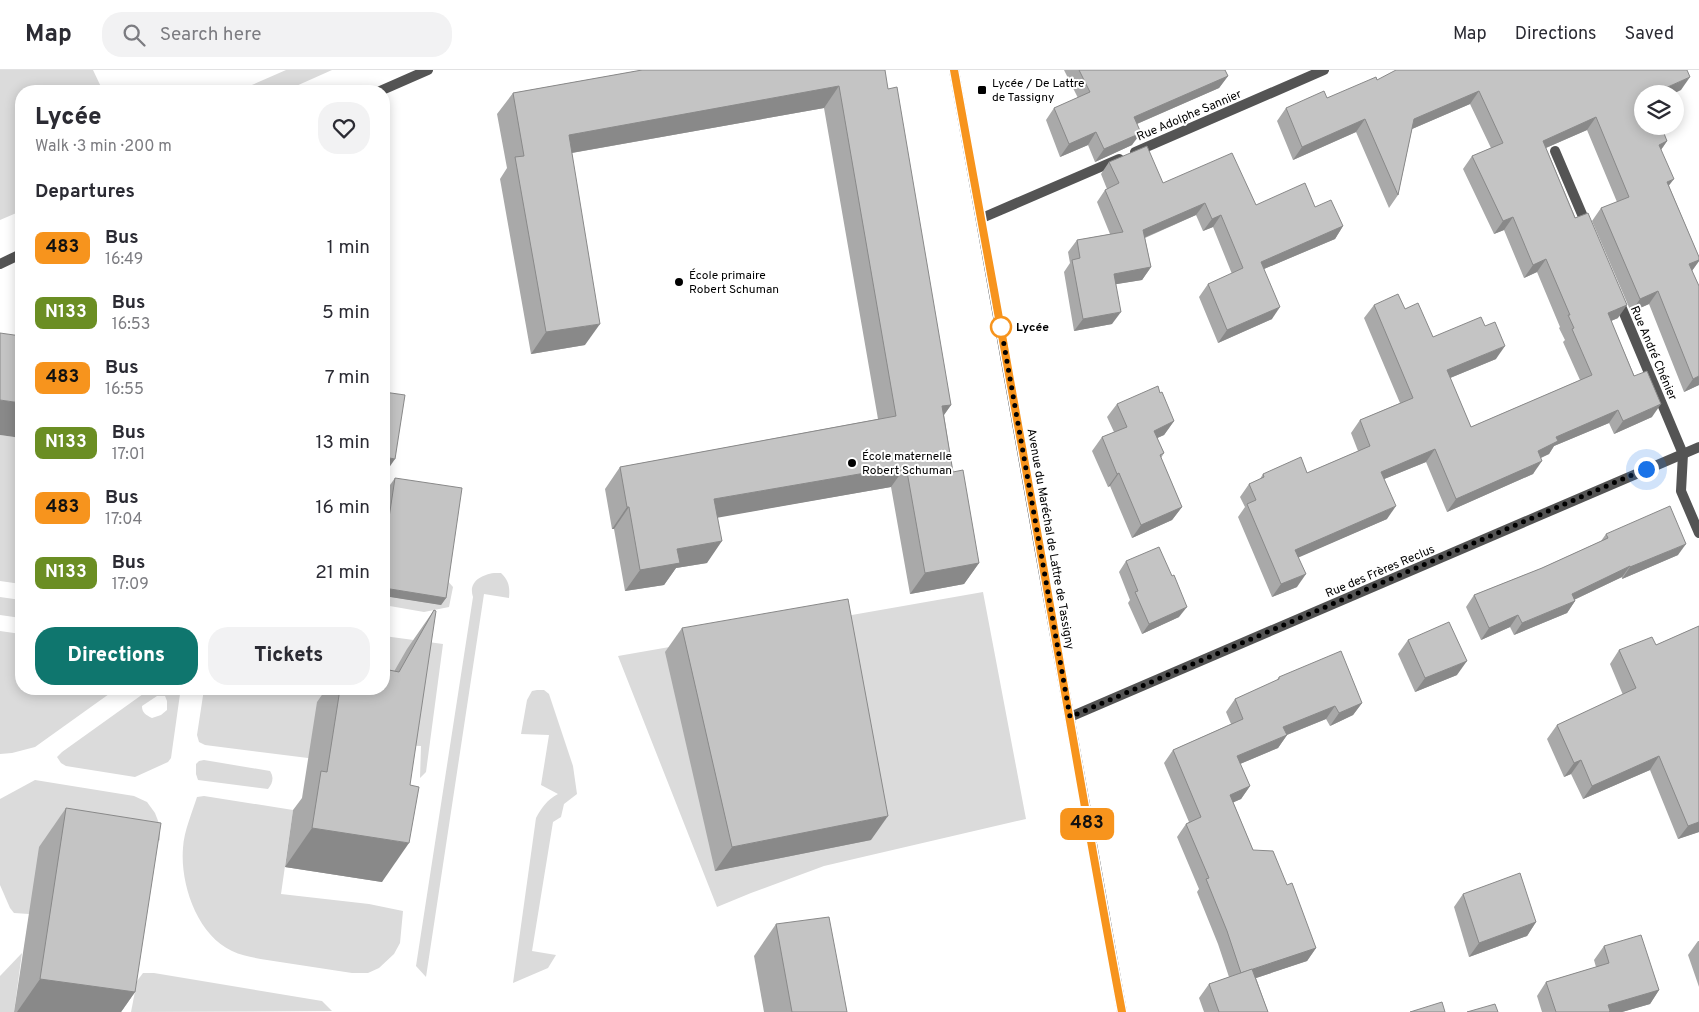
<!DOCTYPE html>
<html lang="en">
<head>
<meta charset="utf-8">
<style>
	body { margin:0; font-family:Overpass,sans-serif; background:#f2f2f3; color:#2b2b33; height:100vh; display:flex; flex-direction:column; font-size:19px; white-space:nowrap }
	* { box-sizing:border-box; margin:0 }
	p { font-size:16px; color:#7c7c81 }
	.icon { flex:none; width:28px; height:28px; fill:none; stroke:currentColor; stroke-width:2; stroke-linecap:round; stroke-linejoin:round }
	.map { position:relative; flex:1; overflow:hidden }
	.sheet { position:absolute; left:15px; top:15px; width:375px; height:610px; display:flex; flex-direction:column; background:#fff; border-radius:20px; box-shadow:0 2px 12px #0003 }
	.sheet>* { flex:none }
	.badge { padding:0 10px; border-radius:8px; font-size:18px; line-height:32px }
	.tools { position:absolute; left:1634px; top:15px; display:grid; gap:10px }
	.tools a { display:grid; place-items:center; width:50px; height:50px; border-radius:50%; background:#fff; box-shadow:0 2px 12px #0003; font-size:25px }
	.you { position:absolute; width:25px; height:25px; margin:-12px; border:4px solid #fff; border-radius:50%; background:#1a73e8; box-shadow:0 0 0 8px #1a73e833 }
	.map>.badge { position:absolute; translate:-50% -50%; box-shadow:0 0 0 2px #fff }
	h2 { padding:0 20px; font-size:19px; line-height:45px }
	.round { display:grid; place-items:center; flex:none; width:52px; height:52px; border-radius:20px; background:#f2f2f3 }
	.head { display:flex; align-items:center; justify-content:space-between; height:85px; padding:0 20px }
	h1 { font-size:24px; font-weight:800; line-height:38px }
	.button { display:flex; gap:10px; margin-top:auto; padding:10px 20px }
	.button a { flex:1; height:58px; border-radius:20px; background:#0f766e; color:#fff; font-size:20px; font-weight:800; line-height:58px; text-align:center }
	.button a+a { background:#f2f2f3; color:#2b2b33 }
	ul { padding:0; list-style:none }
	li { display:flex; align-items:center; gap:15px; height:65px; padding:0 20px }
	li div { flex:1 }
	li b { display:block; font-size:19px }
	li em { font-style:normal }
	li .badge { min-width:55px; font-weight:700; text-align:center }
	header { display:flex; align-items:center; gap:30px; box-sizing:border-box; height:70px; padding:0 25px; background:#fff; border-bottom:1px solid #e1e1e2 }
	header strong { font-size:24px }
	nav { display:flex; gap:28px; margin-inline-start:auto; font-size:18px }
	.search { width:350px; height:45px; background:#f2f2f3; display:flex; align-items:center; gap:12px; box-sizing:border-box; padding:0 18px; border-radius:20px; color:#7c7c81; font-size:19px }
	.map>svg:first-child { display:block }
	.green { fill:#dbdbdb; fill-rule:evenodd }
	.lines { fill:none; stroke-linecap:round; stroke-linejoin:round }
	.street { stroke:#545454; stroke-width:10 }
	.secondary { stroke:#212121; stroke-width:10 }
	.wall { fill:#a9a9a9 }
	.shaded-wall { fill:#898989 }
	.building { fill:#c4c4c4; stroke:#898989 }
	.line-casing { stroke:#fff; stroke-width:11 }
	.line { stroke:#f7941d; stroke-width:8 }
	.walk { stroke:#000; stroke-width:5; stroke-dasharray:0 9 }
	.poi-dot { fill:#000; stroke:#fff; stroke-width:2 }
	.stop-dot { fill:#fff; stroke:#f7941d; stroke-width:2.5 }
	.labels { text-anchor:middle; stroke-width:4; stroke-linejoin:round; paint-order:stroke }
	.poi-label { font-size:12px; fill:#000; stroke:#fff; text-anchor:start }
	.street-label { font-size:12px; fill:#000; stroke:#fff }
	.stop-label { font-size:12px; font-weight:bold; fill:#000; stroke:#fff; text-anchor:start }
</style>
</head>
<body>
<header>
<strong>Map</strong>
<div class="search"><svg class="icon" aria-label="search" viewBox="0 0 24 24"><circle cx="10" cy="10" r="6"/><path d="M15 15l6 6"/></svg>Search here</div>
<nav><a>Map</a><a>Directions</a><a>Saved</a></nav>
</header>
<div class="map">
<svg width="1699" height="942" viewBox="0 0 1699 942">
	<rect width="100%" height="100%" fill="#fff"/>
	<g class="green">
		<path d="M0,0H93L102,19V21H21V141L0,150Z"/>
		<path d="M286,0H332L285,21H238Z"/>
		<path d="M0,365L21,368V514L0,511Z"/>
		<path d="M494,503H501C509,511 510,517 509,528L484,524L426,907L416,896L473,527C468,512 481,505 494,503Z"/>
		<path d="M445,508L453,517L449,537L424,542L384,535V526L441,535Z"/>
		<path d="M983,522L1026,749L824,796L751,823L717,837L618,586Z"/>
		<path d="M0,527L21,530V548L0,545Z"/>
		<path d="M0,561L21,564V619H116L35,677L12,683L0,684Z"/>
		<path d="M384,566L443,574L426,702L420,708L421,676L394,675L308,688L205,675L199,672L197,665L204,619H384Z"/>
		<path d="M150,619H180V624L171,688L168,692L135,707L66,696L61,693L57,687L62,682ZM157,626H165L167,631V640L161,645L152,648C146,645 142,643 142,636Z"/>
		<path d="M537,620H544L549,624L573,696L577,724L564,734L561,747L553,752L532,881L556,885L548,898L513,913L536,748C542,737 547,730 558,724L541,715L549,665L521,664L527,630L532,621Z"/>
		<path d="M204,690L270,701C274,707 273,713 268,719L198,710L196,704V694L199,691Z"/>
		<path d="M35,710L134,726L147,732L155,743L160,756V770L29,844L14,843L10,838L0,815V729Z"/>
		<path d="M204,726L293,740L281,824L369,834L403,841L400,873L394,884L379,898L368,903H352C328,899 304,896 280,892C264,889 247,888 232,881C197,865 180,814 183,778C184,761 192,743 197,727Z"/>
		<path d="M22,883L14,942H0V906Z"/>
		<path d="M143,903H154L322,931L332,941L131,942L137,911Z"/>
	</g>
	<g class="lines">
		<g class="street">
			<path d="M380,21L428,0"/>
			<path d="M1555,81L1587,156"/>
			<path d="M1135,82L1324,0"/>
			<path d="M982,148L1119,89"/>
			<path d="M0,194L21,184"/>
			<path d="M1618,229L1683,384L1681,421L1699,463"/>
			<path d="M1070,647L1699,377"/>
		</g>
		<path class="secondary" d="M954,0L1122,942"/>
	</g>
	<g class="wall">
		<path d="M642,0L888,19L951,335L944,345L953,402L979,493L964,514L910,524L891,417L717,447L707,493L676,498L664,515L625,521L614,459H612L605,419L620,397L878,349L824,38L572,83L585,275L531,284L500,109L507,98L497,44L513,23Z"/>
		<path d="M1064,0H1225L1228,6L1219,18L1137,54L1132,75L1095,92L1088,75L1060,87L1046,50L1054,38L1078,28Z"/>
		<path d="M1377,10L1681,20L1642,24L1667,71L1661,80L1669,116L1699,187V191L1692,201L1699,216V315L1684,322L1649,234L1631,242L1592,151L1601,138L1617,132L1587,60L1546,78L1618,248L1611,251L1652,347L1614,364L1609,353L1554,376L1549,384L1541,388L1533,404L1447,442L1426,392L1384,409L1387,449L1298,487L1297,517L1272,527L1238,447L1245,437L1240,427L1249,414L1260,409L1263,404L1307,403L1358,381L1351,363L1360,350L1400,333L1364,248L1374,235L1405,239L1433,267L1496,289L1450,308L1471,357L1580,310L1563,272L1565,270L1559,258L1560,257L1537,202L1524,208L1504,160L1494,164L1463,99L1472,86L1491,78L1470,34L1412,59L1398,125L1389,138L1356,62L1293,90L1277,51L1286,38L1327,28Z"/>
		<path d="M1109,92L1163,113L1256,135L1315,137L1343,156L1335,169L1264,199L1272,249L1218,273L1199,227L1208,214L1232,204L1213,157L1203,161L1196,145L1145,168L1151,197L1142,210L1116,214L1112,254L1074,261L1064,202L1070,193L1068,182L1077,170L1110,164L1097,132L1105,120L1107,119L1101,104Z"/>
		<path d="M1117,334L1174,351L1164,365L1157,368L1164,383L1161,388L1182,437L1172,450L1132,468L1110,416L1108,417L1092,381L1102,367L1114,362L1107,347Z"/>
		<path d="M395,408L446,528L441,535L384,526V454L390,415Z"/>
		<path d="M1606,464L1678,485L1622,509V507L1574,530L1575,531L1567,543L1514,565L1510,557L1481,570L1466,537L1474,525L1542,498L1601,471Z"/>
		<path d="M1126,491L1172,506L1179,547L1142,564L1128,533L1130,530L1119,502Z"/>
		<path d="M434,540L382,812L285,797L293,740L302,728L317,632L326,619H384L407,579Z"/>
		<path d="M1699,556V762L1678,769L1650,700L1583,729L1571,704L1564,707L1547,669L1557,655L1623,625L1610,594L1619,580L1656,575Z"/>
		<path d="M682,558L871,770L715,801L665,582Z"/>
		<path d="M1408,570L1457,605L1415,622L1398,584Z"/>
		<path d="M1279,607L1362,633L1353,645L1330,656L1326,649L1287,665L1278,678L1240,694L1250,716L1241,729L1233,732L1253,780L1287,815L1316,878L1307,891L1256,908L1268,942H1204L1199,928L1209,914L1229,907L1218,874L1197,822L1199,819L1177,767L1186,754L1189,752L1164,693L1173,680L1231,654L1226,642L1235,629L1276,611Z"/>
		<path d="M66,738L135,922L121,942H14L39,777Z"/>
		<path d="M1463,824L1536,852L1527,866L1469,887L1454,837Z"/>
		<path d="M776,854L847,942H764L754,886Z"/>
		<path d="M1698,871H1699V917L1688,885Z"/>
		<path d="M1604,876L1659,920L1650,934L1622,942H1542L1537,926L1546,912L1596,897L1594,890Z"/>
	</g>
	<g class="shaded-wall">
		<path d="M1228,6L1219,18L1125,59L1134,47Z"/>
		<path d="M1690,7L1681,20L1673,24H1652Z"/>
		<path d="M839,16L824,38L554,86L569,65Z"/>
		<path d="M1479,21L1470,34L1405,62L1414,49Z"/>
		<path d="M1596,47L1587,60L1534,83L1543,71Z"/>
		<path d="M1365,49L1356,62L1293,90L1302,77Z"/>
		<path d="M1096,62L1088,75L1060,87L1069,74Z"/>
		<path d="M1141,63L1132,75L1095,92L1104,79Z"/>
		<path d="M1667,71L1658,84L1659,75Z"/>
		<path d="M1674,109L1664,122L1667,112Z"/>
		<path d="M1205,133L1196,145L1134,172L1143,160Z"/>
		<path d="M1221,145L1213,157L1203,161L1212,149Z"/>
		<path d="M1513,147L1504,160L1494,164L1503,151Z"/>
		<path d="M1343,156L1335,169L1252,204L1261,192Z"/>
		<path d="M1546,189L1537,202L1524,208L1533,195Z"/>
		<path d="M1699,190V191L1691,202L1689,194Z"/>
		<path d="M1151,197L1142,210L1105,216L1114,204Z"/>
		<path d="M1658,221L1649,234L1631,242L1640,229Z"/>
		<path d="M1627,235L1618,248L1599,256L1608,243Z"/>
		<path d="M1280,237L1272,249L1218,273L1227,260Z"/>
		<path d="M1121,242L1112,254L1074,261L1083,249Z"/>
		<path d="M600,254L585,275L531,284L546,262Z"/>
		<path d="M1505,276L1496,289L1438,313L1447,300Z"/>
		<path d="M1699,306V315L1684,322L1693,309Z"/>
		<path d="M0,330L21,333V368L0,365Z"/>
		<path d="M1661,334L1652,347L1614,364L1623,351Z"/>
		<path d="M951,335L936,356L942,336Z"/>
		<path d="M1618,340L1609,353L1554,376L1549,384L1529,393L1538,381L1556,367Z"/>
		<path d="M1174,351L1164,365L1144,374L1154,361Z"/>
		<path d="M1435,379L1426,392L1372,414L1381,402Z"/>
		<path d="M384,387L395,389L384,405Z"/>
		<path d="M1542,391L1533,404L1447,442L1456,429Z"/>
		<path d="M906,396L891,417L699,451L714,429Z"/>
		<path d="M1119,403L1110,416L1108,417L1117,404Z"/>
		<path d="M1396,436L1387,449L1286,493L1295,480Z"/>
		<path d="M627,437H629L614,459H612Z"/>
		<path d="M1182,437L1172,450L1132,468L1141,455Z"/>
		<path d="M722,471L707,493L676,498L664,515L625,521L640,500L677,479Z"/>
		<path d="M1686,474L1678,485L1622,509L1630,497Z"/>
		<path d="M979,493L964,514L910,524L925,503Z"/>
		<path d="M1630,496L1622,507L1563,535L1572,524Z"/>
		<path d="M1306,504L1297,517L1272,527L1281,514Z"/>
		<path d="M384,518L446,528L441,535L384,526Z"/>
		<path d="M1575,531L1567,543L1514,565L1522,553Z"/>
		<path d="M1187,537L1179,547L1142,564L1149,554Z"/>
		<path d="M1518,545L1510,557L1481,570L1489,558Z"/>
		<path d="M1467,591L1457,605L1415,622L1425,608Z"/>
		<path d="M1362,633L1353,645L1330,656L1339,643Z"/>
		<path d="M1335,636L1326,649L1274,670L1283,657Z"/>
		<path d="M1287,665L1278,678L1228,699L1237,686Z"/>
		<path d="M1659,686L1650,700L1583,729L1592,716Z"/>
		<path d="M1581,690L1571,704L1564,707L1574,693Z"/>
		<path d="M1250,716L1241,729L1221,738L1230,725Z"/>
		<path d="M888,746L871,770L715,801L732,777Z"/>
		<path d="M1699,752V762L1678,769L1688,756Z"/>
		<path d="M312,758L409,773L382,812L285,797Z"/>
		<path d="M1536,852L1527,866L1469,887L1479,873Z"/>
		<path d="M1316,878L1307,891L1232,916L1241,903Z"/>
		<path d="M40,909L135,922L121,942H17Z"/>
		<path d="M1659,920L1650,934L1622,942H1604L1608,935Z"/>
	</g>
	<g class="building">
		<path d="M642,0H885L888,19L897,17L951,335L942,336L953,402L963,400L979,493L925,503L906,396L714,429L722,471L677,479L680,493L640,500L629,437H627L620,397L896,346L839,16L569,65L600,254L546,262L515,87L524,86L513,23Z"/>
		<path d="M1079,0H1225L1228,6L1134,47L1141,63L1104,79L1096,62L1069,74L1054,38L1090,22Z"/>
		<path d="M1396,0H1687L1690,7L1652,24H1642V56H1661L1667,71L1659,75L1674,109L1667,112L1699,187V190L1689,194L1699,216V306L1693,309L1658,221L1640,229L1601,138L1629,127L1596,47L1543,71L1575,148L1588,143L1627,235L1608,243L1634,306L1647,301L1661,334L1623,351L1618,340L1556,367L1558,371L1538,381L1542,391L1456,429L1435,379L1381,402L1396,436L1295,480L1306,504L1281,514L1247,434L1256,430L1249,414L1264,407L1263,404L1301,387L1307,403L1370,376L1360,350L1413,328L1374,235L1398,224L1405,239L1418,233L1433,267L1481,247L1485,256L1495,252L1505,276L1447,300L1471,357L1592,305L1572,259L1574,258L1568,245H1570L1546,189L1533,195L1513,147L1503,151L1472,86L1503,73L1479,21L1414,49L1398,125L1365,49L1302,77L1286,38L1324,21L1327,28L1376,7L1377,10Z"/>
		<path d="M1147,76L1163,113L1232,83L1256,135L1305,113L1315,137L1331,130L1343,156L1261,192L1280,237L1227,260L1208,214L1243,198L1221,145L1212,149L1205,133L1143,160L1151,197L1114,204L1121,242L1083,249L1072,190L1080,188L1077,170L1123,162L1105,120L1119,113L1109,92Z"/>
		<path d="M0,263L21,266V333L0,330Z"/>
		<path d="M1158,316L1160,323L1162,322L1174,351L1154,361L1164,383L1160,385L1182,437L1141,455L1119,403L1117,404L1102,367L1127,357L1117,334Z"/>
		<path d="M384,322L405,325L395,389L384,387Z"/>
		<path d="M395,408L462,418L446,528L384,518V481Z"/>
		<path d="M1670,436L1686,474L1630,497V496L1572,524L1575,531L1522,553L1518,545L1489,558L1474,525L1542,498L1608,468L1606,464Z"/>
		<path d="M1159,477L1172,506L1174,505L1187,537L1149,554L1135,522L1138,521L1126,491Z"/>
		<path d="M848,529L888,746L732,777L682,558Z"/>
		<path d="M434,540L436,541L410,715L419,717L409,773L312,758L321,701L327,702L340,619H384V599L399,602Z"/>
		<path d="M1449,552L1467,591L1425,608L1408,570Z"/>
		<path d="M1699,556V752L1688,756L1659,686L1592,716L1581,690L1574,693L1557,655L1636,618L1619,580L1652,567L1656,575Z"/>
		<path d="M1341,581L1362,633L1339,643L1335,636L1283,657L1287,665L1237,686L1250,716L1230,725L1253,780L1273,781L1287,815L1292,813L1316,878L1241,903L1227,861L1206,809L1209,808L1186,754L1201,747L1173,680L1243,649L1235,629L1279,609V607Z"/>
		<path d="M66,738L161,753L135,922L40,909Z"/>
		<path d="M1520,803L1536,852L1479,873L1463,824Z"/>
		<path d="M829,847L847,942H792L776,854Z"/>
		<path d="M1641,865L1659,920L1608,935L1610,941L1609,942H1556L1546,912L1609,893L1604,876Z"/>
		<path d="M1252,899L1268,942H1219L1209,914Z"/>
		<path d="M1442,932L1445,942H1410Z"/>
		<path d="M1495,934L1498,942H1467Z"/>
	</g>
	<g class="lines">
		<g class="line-casing">
			<path id="line" d="M954,0C983,159 1012,319 1040,478C1067,633 1093,788 1122,942"/>
		</g>
		<use href="#line" class="line"/>
		<path class="walk" d="M1001,257L1000,252L1070,647L1646,399"/>
	</g>
	<g class="poi-dot">
		<rect x="977" y="15" width="10" height="10" rx="2.5"/>
		<circle cx="679" cy="212" r="5"/>
		<circle cx="852" cy="393" r="5"/>
	</g>
	<circle class="stop-dot" cx="1001" cy="257" r="10"/>
	<g class="labels">
		<g class="poi-label">
			<text x="992" y="17">Lycée / De Lattre<tspan x="992" dy="14">de Tassigny</tspan></text>
			<text x="689" y="209">École primaire<tspan x="689" dy="14">Robert Schuman</tspan></text>
			<text x="862" y="390">École maternelle<tspan x="862" dy="14">Robert Schuman</tspan></text>
		</g>
		<g class="street-label">
			<text transform="translate(1189 45) rotate(-23)" y="4">Rue Adolphe Sannier</text>
			<text transform="translate(1654 283) rotate(67)" y="4">Rue André Chénier</text>
			<text transform="translate(1051 469) rotate(80)" y="4">Avenue du Maréchal de Lattre de Tassigny</text>
			<text transform="translate(1380 501) rotate(-23)" y="4">Rue des Frères Reclus</text>
		</g>
		<g class="stop-label">
			<text x="1016" y="261">Lycée</text>
		</g>
	</g>
</svg>
<div class="tools">
<a><svg class="icon" aria-label="layers" viewBox="0 0 24 24"><path d="M12 4l9 5-9 5-9-5zM3 14l9 5 9-5"/></svg></a>
</div>
<div class="you" style="left:1646px;top:399px"></div>
<b class="badge" style="left:1087px;top:754px;background:#f7941d;color:#111">483</b>
<section class="sheet">
<div class="head"><div><h1>Lycée</h1><p>Walk · 3 min · 200 m</p></div><a class="round"><svg class="icon" aria-label="heart" viewBox="0 0 24 24"><path d="M12 20l-8-8c-3-5 5-10 8-4 3-6 11-1 8 4z"/></svg></a></div>
<h2>Departures</h2>
<ul>
<li><span class="badge" style="background:#f7941d;color:#111">483</span><div><b>Bus</b><p>16:49</p></div><em>1 min</em></li>
<li><span class="badge" style="background:#6b8e23;color:#fff">N133</span><div><b>Bus</b><p>16:53</p></div><em>5 min</em></li>
<li><span class="badge" style="background:#f7941d;color:#111">483</span><div><b>Bus</b><p>16:55</p></div><em>7 min</em></li>
<li><span class="badge" style="background:#6b8e23;color:#fff">N133</span><div><b>Bus</b><p>17:01</p></div><em>13 min</em></li>
<li><span class="badge" style="background:#f7941d;color:#111">483</span><div><b>Bus</b><p>17:04</p></div><em>16 min</em></li>
<li><span class="badge" style="background:#6b8e23;color:#fff">N133</span><div><b>Bus</b><p>17:09</p></div><em>21 min</em></li>
</ul>
<div class="button"><a>Directions</a><a>Tickets</a></div>
</section>
</div>
</body>
</html>
